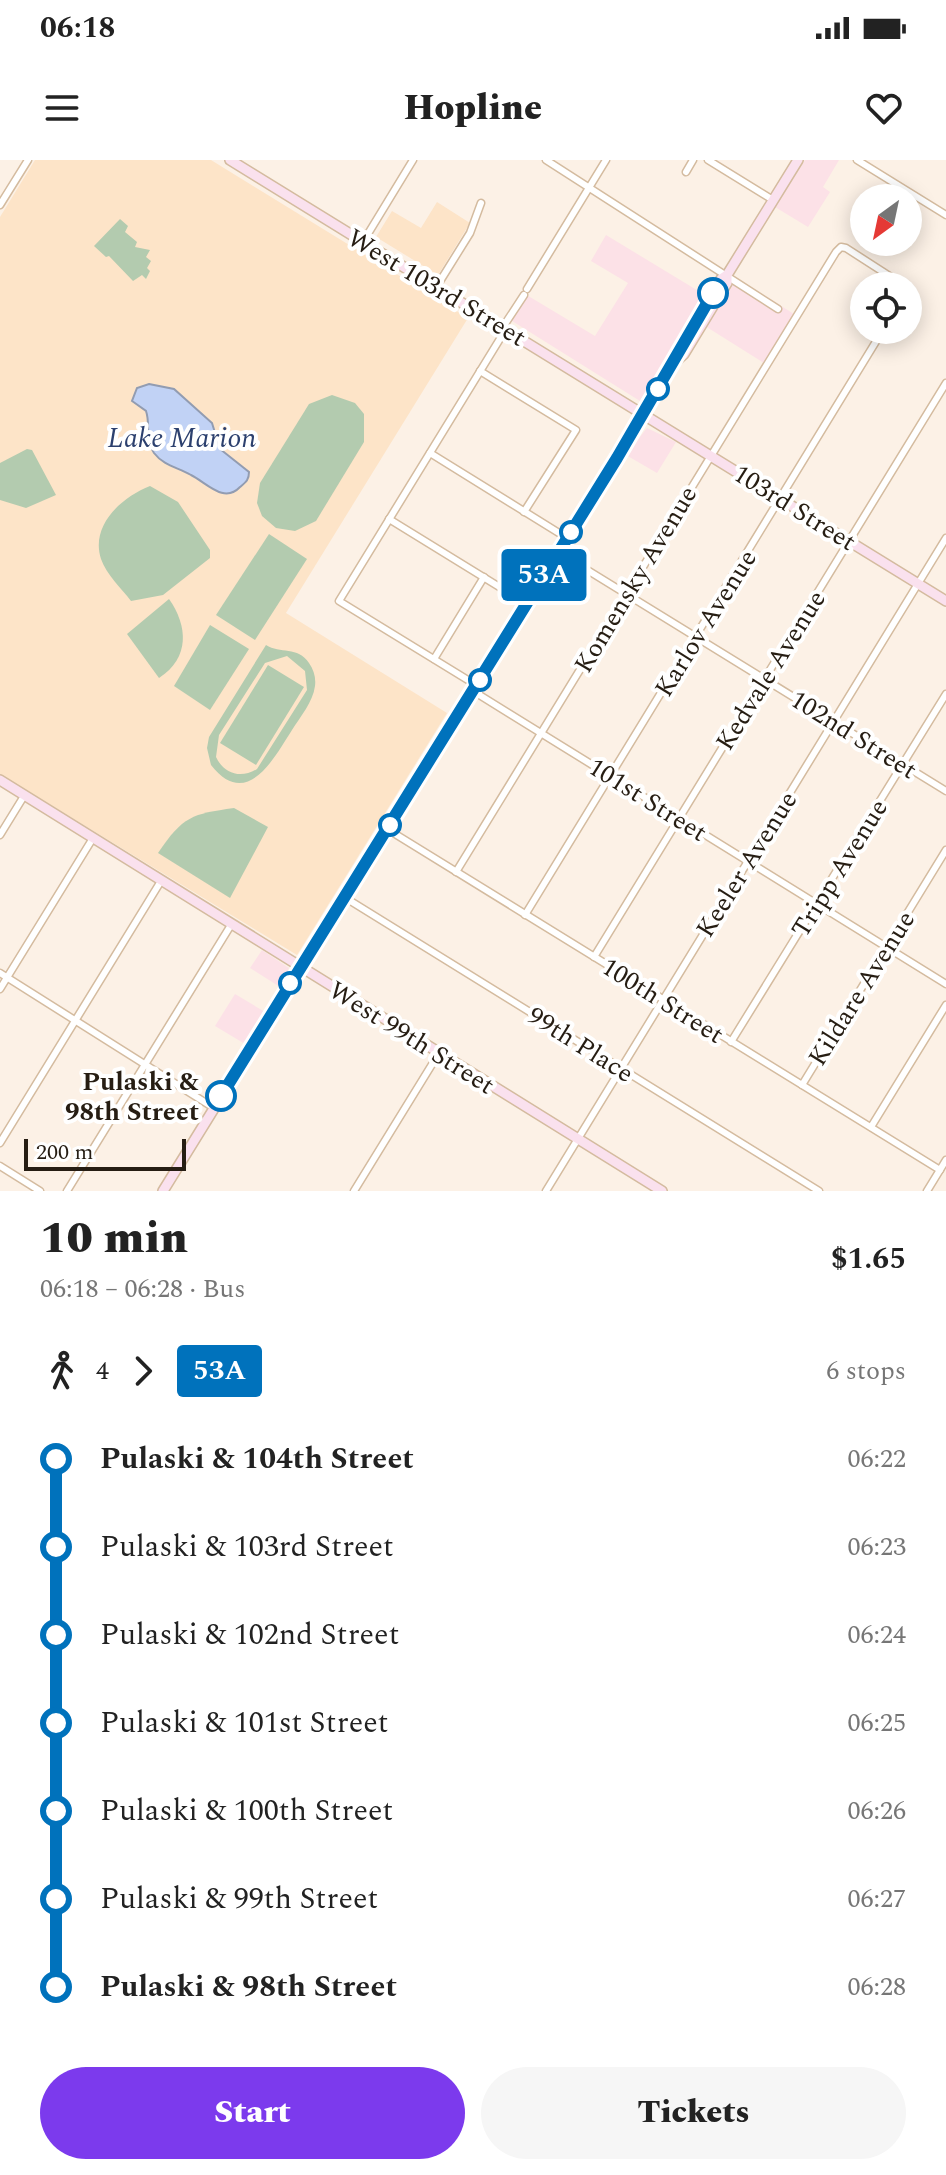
<!DOCTYPE html>
<html lang="en">
<head>
<meta charset="utf-8">
<style>
	body { margin:0; font-family:Spectral,serif; background:#f6f6f6; color:#222; height:100vh; display:flex; flex-direction:column; font-size:30px; white-space:nowrap }
	* { box-sizing:border-box; margin:0 }
	p { font-size:26px; color:#767676 }
	.icon { flex:none; width:44px; height:44px; fill:none; stroke:currentColor; stroke-width:2; stroke-linecap:round; stroke-linejoin:round }
	.map { position:relative; height:1031px; overflow:hidden }
	.panel { display:flex; flex-direction:column; background:#fff; flex:1 }
	.panel>* { flex:none }
	.badge { padding:0 16px; border-radius:6px; font-size:28px; line-height:52px }
	.needle { width:52px; rotate:213deg }
	.fabs { position:absolute; left:850px; top:24px; display:grid; gap:16px }
	.fabs a { display:grid; place-items:center; width:72px; height:72px; border-radius:50%; background:#fff; box-shadow:0 4px 20px #0003; font-size:40px }
	.scale { position:absolute; left:24px; bottom:20px; width:162px; box-sizing:border-box; padding-left:8px; border:4px solid #261d13; border-top:0; font-size:22px; line-height:28px; white-space:nowrap; color:#261d13; -webkit-text-stroke:6px #fff; paint-order:stroke }
	.map>.badge { position:absolute; translate:-50% -50%; box-shadow:0 0 0 4px #fff }
	.legs { display:flex; align-items:center; gap:12px; height:88px; padding:0 40px; font-size:26px }
	.legs p { margin-inline-start:auto }
	.headline { display:flex; align-items:center; justify-content:space-between; height:136px; padding:0 40px }
	h1 { font-size:44px; font-weight:800; line-height:60px }
	.button { display:flex; gap:16px; margin-top:auto; padding:16px 40px }
	.button a { flex:1; height:92px; border-radius:48px; background:#7c3aed; color:#fff; font-size:32px; font-weight:800; line-height:92px; text-align:center }
	.button a+a { background:#f6f6f6; color:#222 }
	ul { padding:0 40px; list-style:none }
	li { display:flex; align-items:center; gap:28px; height:88px; font-size:30px }
	li i { display:grid; place-items:center; width:12px; height:100%; margin:0 10px; background:currentColor }
	li i::after { content:''; width:20px; height:20px; margin:-10px; border:6px solid; border-radius:50%; background:#fff }
	li p { margin-inline-start:auto }
	li:first-child i { background:linear-gradient(#0000 50%,currentColor 0) }
	li:last-child i { background:linear-gradient(currentColor 50%,#0000 0) }
	.status { display:flex; justify-content:space-between; align-items:center; height:56px; padding:0 40px; background:#fff; direction:ltr }
	.status svg { height:22px; fill:currentColor }
	header { display:flex; justify-content:space-between; align-items:center; height:104px; padding:0 40px; background:#fff; font-size:36px; font-weight:800 }
	.map>svg:first-child { display:block }
	.commercial { fill:#fce1e7 }
	.built { fill:#fde4c8 }
	.green { fill:#b3cbaf; fill-rule:evenodd }
	.water { fill:#c1d2f5; stroke:#929cb1; stroke-width:2 }
	.lines { fill:none; stroke-linecap:round; stroke-linejoin:round }
	.street-casing { stroke:#d4bb9f; stroke-width:9 }
	.secondary-casing { stroke:#d4bb9f; stroke-width:12 }
	.street { stroke:#fff; stroke-width:6 }
	.secondary { stroke:#fae1ee; stroke-width:9 }
	.line-1-casing { stroke:#fff; stroke-width:18 }
	.line-1 { stroke:#0072bc; stroke-width:12 }
	.stop-1-dot { fill:#fff; stroke:#0072bc; stroke-width:4 }
	.labels { text-anchor:middle; stroke-width:8; stroke-linejoin:round; paint-order:stroke }
	.street-label { font-size:26px; fill:#261d13; stroke:#fff }
	.stop-label { font-size:26px; font-weight:bold; fill:#261d13; stroke:#fff; text-anchor:end }
	.water-label { font-size:28px; font-style:italic; fill:#2c406e; stroke:#fff }
</style>
</head>
<body>
<div class="status"><b>06:18</b><svg viewBox="0 0 49 12"><path d="M0 12V9h3v3zM5 12V6h3v6zM10 12V3h3v9zM15 12V0h3v12zM26 1h20v11H26zM47 4h2v5h-2z"/></svg></div>
<header><svg class="icon" aria-label="menu" viewBox="0 0 24 24"><path d="M4 6h16M4 12h16M4 18h16"/></svg>Hopline<svg class="icon" aria-label="heart" viewBox="0 0 24 24"><path d="M12 20l-8-8c-3-5 5-10 8-4 3-6 11-1 8 4z"/></svg></header>
<div class="map">
<svg width="946" height="1031" viewBox="0 0 946 1031">
	<rect width="100%" height="100%" fill="#fcf1e6"/>
	<g class="commercial">
		<path d="M805,0H839L823,27L830,32L808,67L775,47Z"/>
		<path d="M606,75L705,135L640,241L509,159L525,134L595,176L628,123L591,101Z"/>
		<path d="M733,116L794,154L764,203L705,166Z"/>
		<path d="M647,268L676,282L657,313L626,295Z"/>
		<path d="M262,790L289,808L280,827L250,808Z"/>
		<path d="M235,834L265,852L245,884L215,866Z"/>
	</g>
	<g class="built">
		<path d="M35,0H211L468,158L286,453L447,553L297,795L0,614V57Z"/>
		<path d="M437,42L470,63L438,115L376,77L392,51L421,68Z"/>
	</g>
	<g class="green">
		<path d="M120,59L128,66L125,72L137,82L135,87L150,90L146,97L151,101L147,108L150,111L146,119L142,115L133,121L109,96L106,97L94,86Z"/>
		<path d="M332,235L355,243L364,254V282L316,361L295,371L276,368L262,356L257,343L260,323L309,244Z"/>
		<path d="M27,289L32,290L56,335L26,348L0,340V303Z"/>
		<path d="M150,326L178,342L210,390V398L163,435L131,441C122,429 106,414 101,399C90,365 122,337 150,326Z"/>
		<path d="M269,374L307,399L255,480L216,455Z"/>
		<path d="M169,439C188,466 190,498 159,518L127,474Z"/>
		<path d="M210,465L249,489L210,550L174,526Z"/>
		<path d="M266,485C280,494 298,486 309,503C314,510 316,518 315,526C313,542 300,557 292,570C274,598 247,651 211,605L207,588L209,577ZM287,496L305,511L307,530L257,609C241,619 224,614 216,597L219,575L265,503Z"/>
		<path d="M268,505L304,527L256,605L220,583Z"/>
		<path d="M234,648L268,667L230,738L158,693C183,656 192,654 234,648Z"/>
	</g>
	<path class="water" d="M149,224L174,229L212,263L220,289L249,312C249,320 246,322 240,327C224,344 207,323 191,315C177,307 164,306 154,293C144,279 151,265 146,251L132,241L137,228Z"/>
	<g class="lines">
		<g class="street-casing">
			<g id="street">
				<path d="M546,0L778,149"/>
				<path d="M708,0L773,40"/>
				<path d="M857,0L946,55"/>
				<path d="M686,12L693,0"/>
				<path d="M0,45L28,0"/>
				<path d="M363,82L413,0"/>
				<path d="M437,126L470,73L481,43"/>
				<path d="M527,129L606,0"/>
				<path d="M503,167L524,135"/>
				<path d="M480,211L576,270L524,352"/>
				<path d="M430,293L567,378"/>
				<path d="M389,359L527,444"/>
				<path d="M558,392L946,631"/>
				<path d="M434,499L484,417"/>
				<path d="M476,525L339,441L506,169"/>
				<path d="M473,531L946,824"/>
				<path d="M387,669L940,1010"/>
				<path d="M0,675L24,636"/>
				<path d="M456,712L836,92L841,87L846,88L905,126"/>
				<path d="M344,737L819,1031"/>
				<path d="M525,755L883,170"/>
				<path d="M594,797L946,223"/>
				<path d="M0,813L214,948"/>
				<path d="M0,829L93,678"/>
				<path d="M731,882L946,534"/>
				<path d="M802,925L946,690"/>
				<path d="M871,967L946,845"/>
				<path d="M0,983L161,721"/>
				<path d="M0,1006L40,1031"/>
				<path d="M67,1031L231,765"/>
				<path d="M354,1031L439,893"/>
				<path d="M546,1031L946,378"/>
				<path d="M927,1031L946,1000"/>
			</g>
		</g>
		<g class="secondary-casing">
			<g id="secondary">
				<path d="M230,0L946,441"/>
				<path d="M676,201L678,191L721,119L727,115L798,0"/>
				<path d="M0,620L662,1031"/>
				<path d="M163,1031L676,201L684,194L727,123V115"/>
			</g>
		</g>
		<use href="#street" class="street"/>
		<use href="#secondary" class="secondary"/>
	</g>
	<g class="lines">
		<g class="line-1-casing">
			<path id="line-1" d="M221,936L617,298L713,133"/>
		</g>
		<use href="#line-1" class="line-1"/>
	</g>
	<g class="stop-1-dot">
		<circle cx="713" cy="133" r="14"/>
		<circle cx="658" cy="229" r="10"/>
		<circle cx="571" cy="372" r="10"/>
		<circle cx="480" cy="520" r="10"/>
		<circle cx="390" cy="665" r="10"/>
		<circle cx="290" cy="823" r="10"/>
		<circle cx="221" cy="936" r="14"/>
	</g>
	<g class="labels">
		<g class="street-label">
			<text transform="translate(437 127) rotate(31)" y="9">West 103rd Street</text>
			<text transform="translate(795 347) rotate(32)" y="9">103rd Street</text>
			<text transform="translate(635 419) rotate(-59)" y="9">Komensky Avenue</text>
			<text transform="translate(705 463) rotate(-58)" y="9">Karlov Avenue</text>
			<text transform="translate(770 510) rotate(-58)" y="9">Kedvale Avenue</text>
			<text transform="translate(854 574) rotate(32)" y="9">102nd Street</text>
			<text transform="translate(648 639) rotate(32)" y="9">101st Street</text>
			<text transform="translate(746 704) rotate(-58)" y="9">Keeler Avenue</text>
			<text transform="translate(839 708) rotate(-58)" y="9">Tripp Avenue</text>
			<text transform="translate(861 828) rotate(-58)" y="9">Kildare Avenue</text>
			<text transform="translate(663 840) rotate(32)" y="9">100th Street</text>
			<text transform="translate(412 877) rotate(32)" y="9">West 99th Street</text>
			<text transform="translate(581 884) rotate(32)" y="9">99th Place</text>
		</g>
		<g class="stop-label">
			<text x="199" y="930">Pulaski &amp;<tspan x="199" dy="30">98th Street</tspan></text>
		</g>
		<g class="water-label">
			<text x="182" y="287">Lake Marion</text>
		</g>
	</g>
</svg>
<div class="fabs">
<a><svg class="needle" viewBox="-14 -14 28 28"><path d="M0-13l5 13h-10z" fill="#e53935"/><path d="M0 13l5-13h-10z" fill="#767676"/></svg></a>
<a><svg class="icon" aria-label="locate" viewBox="0 0 24 24"><circle cx="12" cy="12" r="6"/><path d="M12 2v4M12 18v4M2 12h4M18 12h4"/></svg></a>
</div>
<div class="scale">200 m</div>
<b class="badge" style="left:544px;top:415px;background:#0072bc;color:#fff">53A</b>
</div>
<section class="panel">
<div class="headline"><div><h1>10 min</h1><p>06:18 – 06:28 · Bus</p></div><b>$1.65</b></div>
<div class="legs"><svg class="icon" aria-label="walk" viewBox="0 0 24 24"><circle cx="13" cy="4" r="2"/><path d="M13 8l-2 6 4 7M11 14l-3 7M7 12l3-4h3l4 4"/></svg>4<svg class="icon" aria-label="forward" viewBox="0 0 24 24"><path d="M9 5l7 7-7 7"/></svg><b class="badge" style="background:#0072bc;color:#fff">53A</b><p>6 stops</p></div>
<ul>
<li><i style="color:#0072bc"></i><b>Pulaski &amp; 104th Street</b><p>06:22</p></li>
<li><i style="color:#0072bc"></i><span>Pulaski &amp; 103rd Street</span><p>06:23</p></li>
<li><i style="color:#0072bc"></i><span>Pulaski &amp; 102nd Street</span><p>06:24</p></li>
<li><i style="color:#0072bc"></i><span>Pulaski &amp; 101st Street</span><p>06:25</p></li>
<li><i style="color:#0072bc"></i><span>Pulaski &amp; 100th Street</span><p>06:26</p></li>
<li><i style="color:#0072bc"></i><span>Pulaski &amp; 99th Street</span><p>06:27</p></li>
<li><i style="color:#0072bc"></i><b>Pulaski &amp; 98th Street</b><p>06:28</p></li>
</ul>
<div class="button"><a>Start</a><a>Tickets</a></div>
</section>
</body>
</html>
